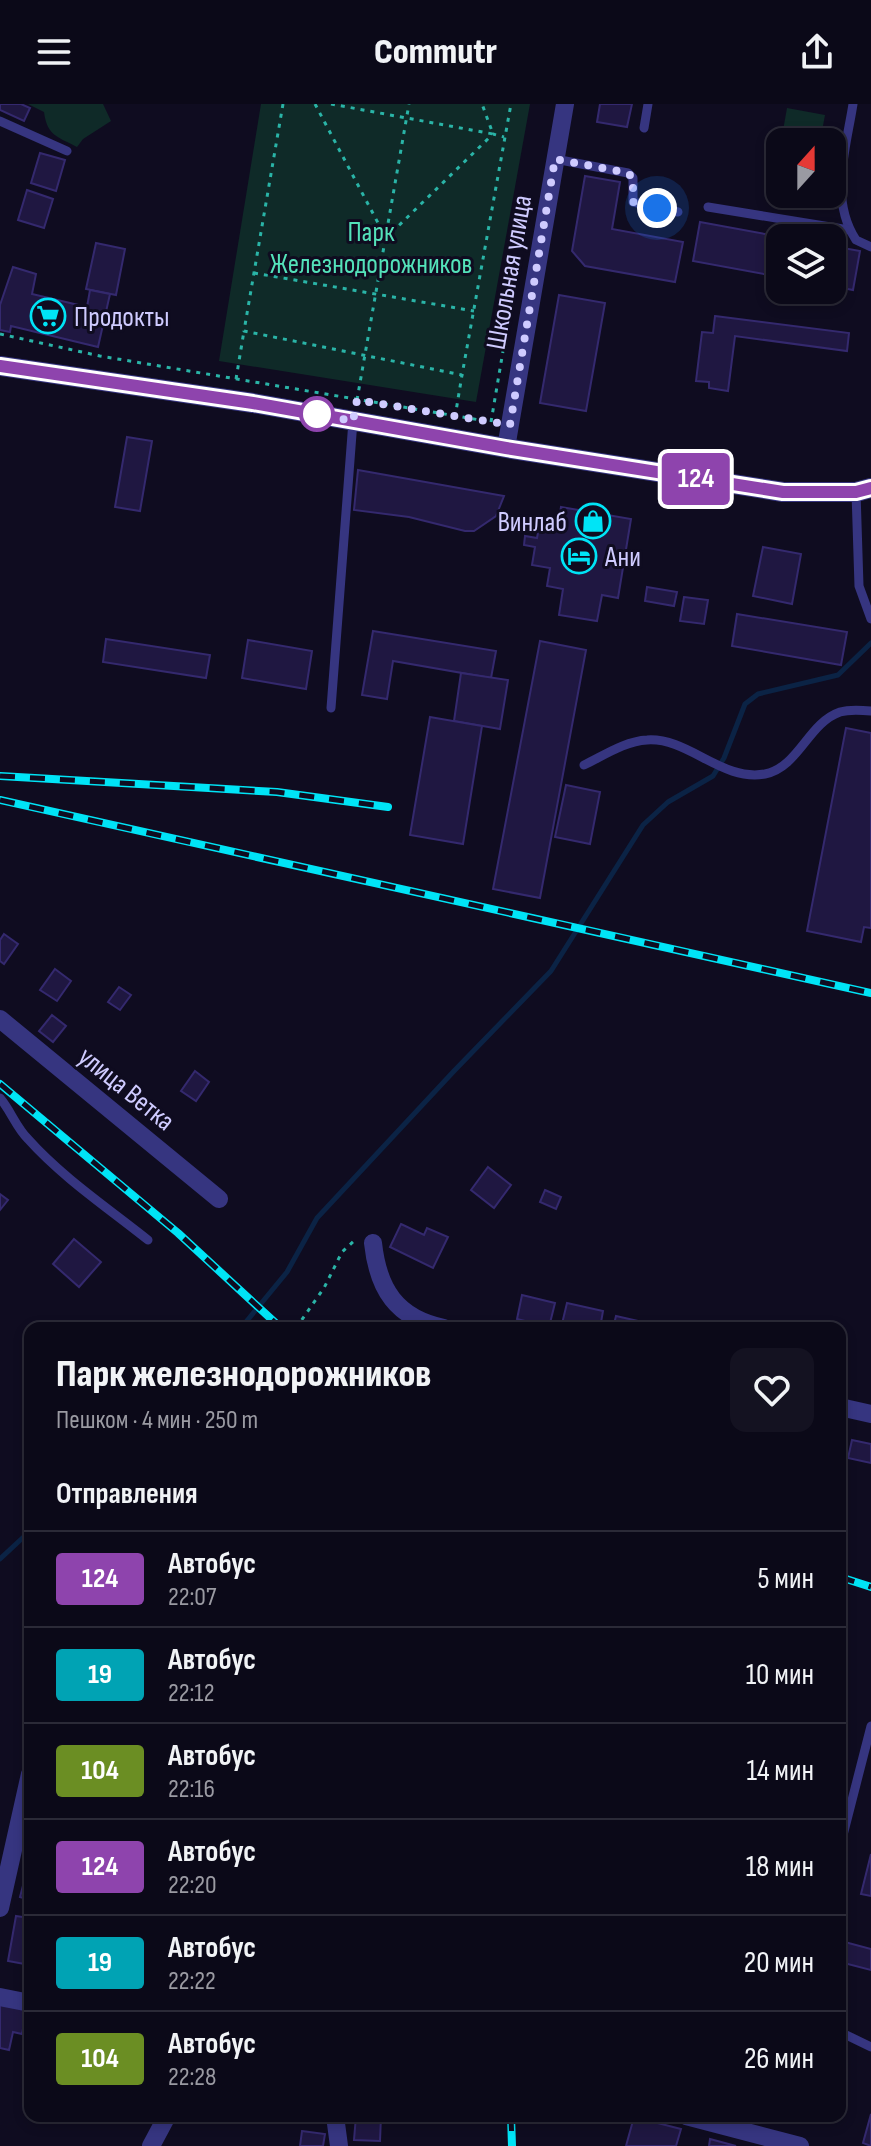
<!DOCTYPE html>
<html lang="ru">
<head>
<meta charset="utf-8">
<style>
	body { margin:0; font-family:"Sofia Sans Condensed",sans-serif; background:#141221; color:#f1f3f6; height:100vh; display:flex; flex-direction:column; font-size:30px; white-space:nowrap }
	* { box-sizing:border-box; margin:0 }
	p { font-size:26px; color:#9a9aa2 }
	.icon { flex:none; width:44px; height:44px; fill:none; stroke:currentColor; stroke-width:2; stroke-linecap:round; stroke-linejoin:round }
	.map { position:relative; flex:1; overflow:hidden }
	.sheet { position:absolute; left:24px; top:1218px; width:822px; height:800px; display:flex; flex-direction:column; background:#0b0918; border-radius:16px; box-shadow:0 4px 12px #0003,0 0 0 2px #2b2a37 }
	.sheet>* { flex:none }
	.badge { padding:0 16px; border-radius:6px; font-size:28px; line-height:52px }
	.needle { width:52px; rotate:21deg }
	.controls { position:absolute; left:766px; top:24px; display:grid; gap:16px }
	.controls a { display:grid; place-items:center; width:80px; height:80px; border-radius:16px; background:#0b0918; box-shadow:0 4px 12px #0003,0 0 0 2px #2b2a37; font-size:40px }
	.you { position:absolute; width:40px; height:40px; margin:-20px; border:6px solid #fff; border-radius:50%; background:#1a73e8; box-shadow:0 0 0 12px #1a73e833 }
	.map>.badge { position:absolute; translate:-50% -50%; box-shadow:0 0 0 4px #fff }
	h2 { padding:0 32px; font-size:30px; line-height:72px }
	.round { display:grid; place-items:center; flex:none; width:84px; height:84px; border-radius:16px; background:#141221 }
	.headline { display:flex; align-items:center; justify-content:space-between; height:136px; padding:0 32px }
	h1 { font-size:38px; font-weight:800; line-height:60px }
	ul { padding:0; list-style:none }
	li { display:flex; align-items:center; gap:24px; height:96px; padding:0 32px; border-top:2px solid #2b2a37 }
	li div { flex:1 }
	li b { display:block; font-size:30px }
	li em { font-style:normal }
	li .badge { min-width:88px; font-weight:700; text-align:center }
	header { display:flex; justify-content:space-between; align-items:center; height:104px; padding:0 32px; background:#0b0918; font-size:36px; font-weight:800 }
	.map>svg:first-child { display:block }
	.green { fill:#0f2a28 }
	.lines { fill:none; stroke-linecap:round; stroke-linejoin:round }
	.stream { stroke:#0b2345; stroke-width:5 }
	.building { fill:#1f1741; stroke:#34296e; stroke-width:2 }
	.path { stroke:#2ab4a7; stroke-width:3; stroke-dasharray:4 6; stroke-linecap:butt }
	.service { stroke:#363580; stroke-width:9 }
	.minor { stroke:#363580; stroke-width:18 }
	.tertiary { stroke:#363580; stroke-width:20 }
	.rail-casing { stroke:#00e4f6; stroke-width:8 }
	.rail { stroke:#0f0c20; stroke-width:5; stroke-dasharray:15; stroke-linecap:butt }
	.line-casing { stroke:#fff; stroke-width:18 }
	.line { stroke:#8e44ad; stroke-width:12 }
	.walk { stroke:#cfcbff; stroke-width:8; stroke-dasharray:0 14.4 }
	.stop-dot { fill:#fff; stroke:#8e44ad; stroke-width:4 }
	.labels { text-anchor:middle; stroke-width:6; stroke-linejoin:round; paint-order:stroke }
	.park-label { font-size:28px; fill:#54e2ba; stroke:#0f0c20 }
	.street-label { font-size:28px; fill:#cfcbff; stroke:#0f0c20 }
	.poi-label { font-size:28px; fill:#cfcbff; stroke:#0f0c20; text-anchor:start }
</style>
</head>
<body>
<header><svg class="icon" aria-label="menu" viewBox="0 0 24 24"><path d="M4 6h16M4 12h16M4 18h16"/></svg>Commutr<svg class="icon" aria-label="share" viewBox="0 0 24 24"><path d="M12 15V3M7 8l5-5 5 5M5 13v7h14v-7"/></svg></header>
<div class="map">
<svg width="871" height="2042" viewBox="0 0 871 2042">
	<rect width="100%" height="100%" fill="#0f0c20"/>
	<g class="green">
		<path d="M28,0H103L111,17L83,35L77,43C58,33 47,32 44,8Z"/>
		<path d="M261,0H530L476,298L219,257Z"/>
		<path d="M787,4L825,11L820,38H781Z"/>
	</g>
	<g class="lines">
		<g class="stream">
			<path d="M241,1224L287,1168L317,1114L454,967L551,867L643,721L668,698L713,672L724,654L745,600L758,590L838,571L871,539"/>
			<path d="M0,1455L30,1427"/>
		</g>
	</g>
	<g class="building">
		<path d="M0,0H21L30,4L24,17L0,6Z"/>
		<path d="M600,0H632L627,23L597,18Z"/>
		<path d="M40,49L65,56L56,87L31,79Z"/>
		<path d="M585,72L620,78L612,125L683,138L675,178L585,162L572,147Z"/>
		<path d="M27,86L53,95L44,124L18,116Z"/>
		<path d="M700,118L787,134H780V173L693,157Z"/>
		<path d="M96,139L125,145L116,191L86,185Z"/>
		<path d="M832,142L860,147L853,186L832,182Z"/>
		<path d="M13,163L36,170L32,190L87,203L90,186L110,190L98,243L11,222L10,228L0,226V201Z"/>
		<path d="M559,191L605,199L586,307L540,299Z"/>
		<path d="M715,212L849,229L847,247L735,232L728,287L709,284V278L696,277L702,228L713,229Z"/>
		<path d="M127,333L152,337L140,407L115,403Z"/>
		<path d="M358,366L504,392L496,412L474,427H465L409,413L354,406Z"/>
		<path d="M561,403L631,415L618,494L602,491L597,517L559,511L563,485L547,482L550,464L532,461L535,443L524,441L525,432L537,434L540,418L558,421Z"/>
		<path d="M763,443L801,450L792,500L753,492Z"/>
		<path d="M647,483L677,488L674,502L645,497Z"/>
		<path d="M684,493L708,496L704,520L680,517Z"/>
		<path d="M737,510L847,528L841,561L732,542Z"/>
		<path d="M373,527L496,547L491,574L393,557L387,595L362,591Z"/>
		<path d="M106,535L210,551L206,574L103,558Z"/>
		<path d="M248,536L312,547L306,585L242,574Z"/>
		<path d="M540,537L586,546L540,794L493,785Z"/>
		<path d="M461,569L508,576L500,625L454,617Z"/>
		<path d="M430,613L482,622L463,740L410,731Z"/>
		<path d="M846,624L871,629V824L864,823L861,838L807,827Z"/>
		<path d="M566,681L600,688L590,740L555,733Z"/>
		<path d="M4,830L18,840L4,860L0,857V836Z"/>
		<path d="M55,865L71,877L57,897L40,886Z"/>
		<path d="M119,883L131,891L120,906L108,898Z"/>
		<path d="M52,911L66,922L53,938L39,927Z"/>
		<path d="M195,967L209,978L196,997L181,987Z"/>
		<path d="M488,1063L511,1081L494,1104L471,1086Z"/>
		<path d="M545,1086L561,1093L556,1105L540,1098Z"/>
		<path d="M0,1090L8,1096L0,1106Z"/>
		<path d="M401,1120L424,1131L427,1124L448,1133L433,1164L390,1143Z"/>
		<path d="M74,1135L101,1158L79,1183L53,1160Z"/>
		<path d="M522,1191L555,1199L549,1223L517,1215Z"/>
		<path d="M567,1199L603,1207L600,1224H561Z"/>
		<path d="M616,1212L647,1219L646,1224H613Z"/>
		<path d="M852,1336L871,1340V1359L848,1354Z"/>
		<path d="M871,1750V1792L861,1790Z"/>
		<path d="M26,1770L30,1771V1796L20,1793Z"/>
		<path d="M16,1812L30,1814V1861L8,1857Z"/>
		<path d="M841,1837L871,1845V1866L840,1858Z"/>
		<path d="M0,1898L27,1904L22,1930L13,1928L9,1946L0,1944Z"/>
		<path d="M871,2010V2042L863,2039Z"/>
		<path d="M356,2012H381L380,2037L354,2036Z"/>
		<path d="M754,2012H777L776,2018Z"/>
		<path d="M634,2013L681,2025L676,2042H626Z"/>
		<path d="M302,2027L325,2030L323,2042H300Z"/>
		<path d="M710,2035L736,2042H709Z"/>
	</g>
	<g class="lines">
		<g class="path">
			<path d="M283,0L244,227L462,271L511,0"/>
			<path d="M315,0L386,134L493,30L504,33"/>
			<path d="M331,0L493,30L482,0"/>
			<path d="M254,169L474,207"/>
			<path d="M0,230L100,252L492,318"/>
			<path d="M236,275L244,227"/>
			<path d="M357,296L409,0"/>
			<path d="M455,313L462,271"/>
			<path d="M491,318L503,247"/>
			<path d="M296,1224L324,1184L342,1148L356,1135"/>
		</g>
		<g class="service">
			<path d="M853,0C846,45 829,95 856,136L871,143"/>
			<path d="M0,17L67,47"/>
			<path d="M644,24L648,0"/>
			<path d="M555,55L628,69L633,74V98L678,108"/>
			<path d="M708,103L849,126"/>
			<path d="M856,388L859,482L871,515"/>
			<path d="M331,604L353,317"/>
			<path d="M584,661C603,652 625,637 647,636C688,633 722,678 765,670C799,663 808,619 840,608C850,605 861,606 871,607"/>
			<path d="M0,994C11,1007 16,1023 28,1035C63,1074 108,1104 148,1136"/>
			<path d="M840,1743L871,1622"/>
			<path d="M840,1928L871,1943"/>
		</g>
		<g class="minor">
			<path d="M506,344L565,0"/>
			<path d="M0,915L219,1095"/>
			<path d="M373,1139C378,1185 396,1214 444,1224"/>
			<path d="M840,1303L871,1310"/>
			<path d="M0,1804L30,1670"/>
			<path d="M0,1893L30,1899"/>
			<path d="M335,2012L339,2042"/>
			<path d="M686,2012L800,2042"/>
			<path d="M151,2042L167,2012"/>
		</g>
		<path class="tertiary" d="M0,262L253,299L506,344L783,388H856L871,384"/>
		<g class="rail-casing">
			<g id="rail">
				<path d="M0,672L277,688L388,703"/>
				<path d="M0,696L871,889"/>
				<path d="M0,980L178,1129L281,1224"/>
				<path d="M840,1473L871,1483"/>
				<path d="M511,2012L512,2042"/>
			</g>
		</g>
		<use href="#rail" class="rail"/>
	</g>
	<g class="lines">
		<g class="line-casing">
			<path id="line" d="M0,262L253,299L506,344L783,388H856L871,384"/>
		</g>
		<use href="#line" class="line"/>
		<path class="walk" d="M317,310L309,309L353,317L357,296L510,321L555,55L628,69L633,74V98L657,104"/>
	</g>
	<defs>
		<g id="supermarket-ring" transform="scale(1.8)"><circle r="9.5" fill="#0f0c20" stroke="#00e4f6" stroke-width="1.5"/><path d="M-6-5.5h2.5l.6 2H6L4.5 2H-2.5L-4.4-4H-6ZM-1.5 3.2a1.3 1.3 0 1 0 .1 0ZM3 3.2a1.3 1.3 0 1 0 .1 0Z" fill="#00e4f6"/></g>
		<g id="shop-ring" transform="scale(1.8)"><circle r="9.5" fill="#0f0c20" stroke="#00e4f6" stroke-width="1.5"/><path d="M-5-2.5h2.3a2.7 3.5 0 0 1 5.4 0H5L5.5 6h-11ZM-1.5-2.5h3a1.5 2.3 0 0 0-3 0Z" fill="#00e4f6"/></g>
		<g id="hotel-ring" transform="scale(1.8)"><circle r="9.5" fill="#0f0c20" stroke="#00e4f6" stroke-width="1.5"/><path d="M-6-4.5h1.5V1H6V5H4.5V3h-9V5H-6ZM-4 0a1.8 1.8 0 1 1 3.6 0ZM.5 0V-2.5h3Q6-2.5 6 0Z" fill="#00e4f6"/></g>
	</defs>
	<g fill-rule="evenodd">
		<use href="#supermarket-ring" x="48" y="212"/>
		<use href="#shop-ring" x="593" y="417"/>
		<use href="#hotel-ring" x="579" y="452"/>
	</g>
	<circle class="stop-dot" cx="317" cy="310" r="16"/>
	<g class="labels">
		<g class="park-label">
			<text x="371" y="137">Парк<tspan x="371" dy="32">Железнодорожников</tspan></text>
		</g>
		<g class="street-label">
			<text transform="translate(508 168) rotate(-80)" y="10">Школьная улица</text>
			<text transform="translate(127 984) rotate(39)" y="10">улица Ветка</text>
		</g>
		<g class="poi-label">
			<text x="74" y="222">Продокты</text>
			<text x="567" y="427" text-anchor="end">Винлаб</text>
			<text x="605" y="462">Ани</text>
		</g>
	</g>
</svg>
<div class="controls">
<a><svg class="needle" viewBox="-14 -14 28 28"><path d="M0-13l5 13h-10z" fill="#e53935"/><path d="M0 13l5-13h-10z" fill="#9a9aa2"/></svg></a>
<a><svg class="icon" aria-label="layers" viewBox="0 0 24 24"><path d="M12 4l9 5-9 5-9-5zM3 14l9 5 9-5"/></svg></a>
</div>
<div class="you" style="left:657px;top:104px"></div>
<b class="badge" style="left:696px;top:375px;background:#8e44ad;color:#fff">124</b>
<section class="sheet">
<div class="headline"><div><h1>Парк железнодорожников</h1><p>Пешком · 4 мин · 250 m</p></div><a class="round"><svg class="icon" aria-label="heart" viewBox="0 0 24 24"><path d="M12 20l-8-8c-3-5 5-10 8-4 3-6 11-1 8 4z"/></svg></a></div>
<h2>Отправления</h2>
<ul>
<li><span class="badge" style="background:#8e44ad;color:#fff">124</span><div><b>Автобус</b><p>22:07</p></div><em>5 мин</em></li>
<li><span class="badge" style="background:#00a3b4;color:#fff">19</span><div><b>Автобус</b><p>22:12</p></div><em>10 мин</em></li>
<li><span class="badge" style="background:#6b8e23;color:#fff">104</span><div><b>Автобус</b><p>22:16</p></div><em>14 мин</em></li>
<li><span class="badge" style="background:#8e44ad;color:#fff">124</span><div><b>Автобус</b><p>22:20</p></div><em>18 мин</em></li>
<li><span class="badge" style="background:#00a3b4;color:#fff">19</span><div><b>Автобус</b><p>22:22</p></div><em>20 мин</em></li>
<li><span class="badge" style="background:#6b8e23;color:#fff">104</span><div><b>Автобус</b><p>22:28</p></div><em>26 мин</em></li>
</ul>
</section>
</div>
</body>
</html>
